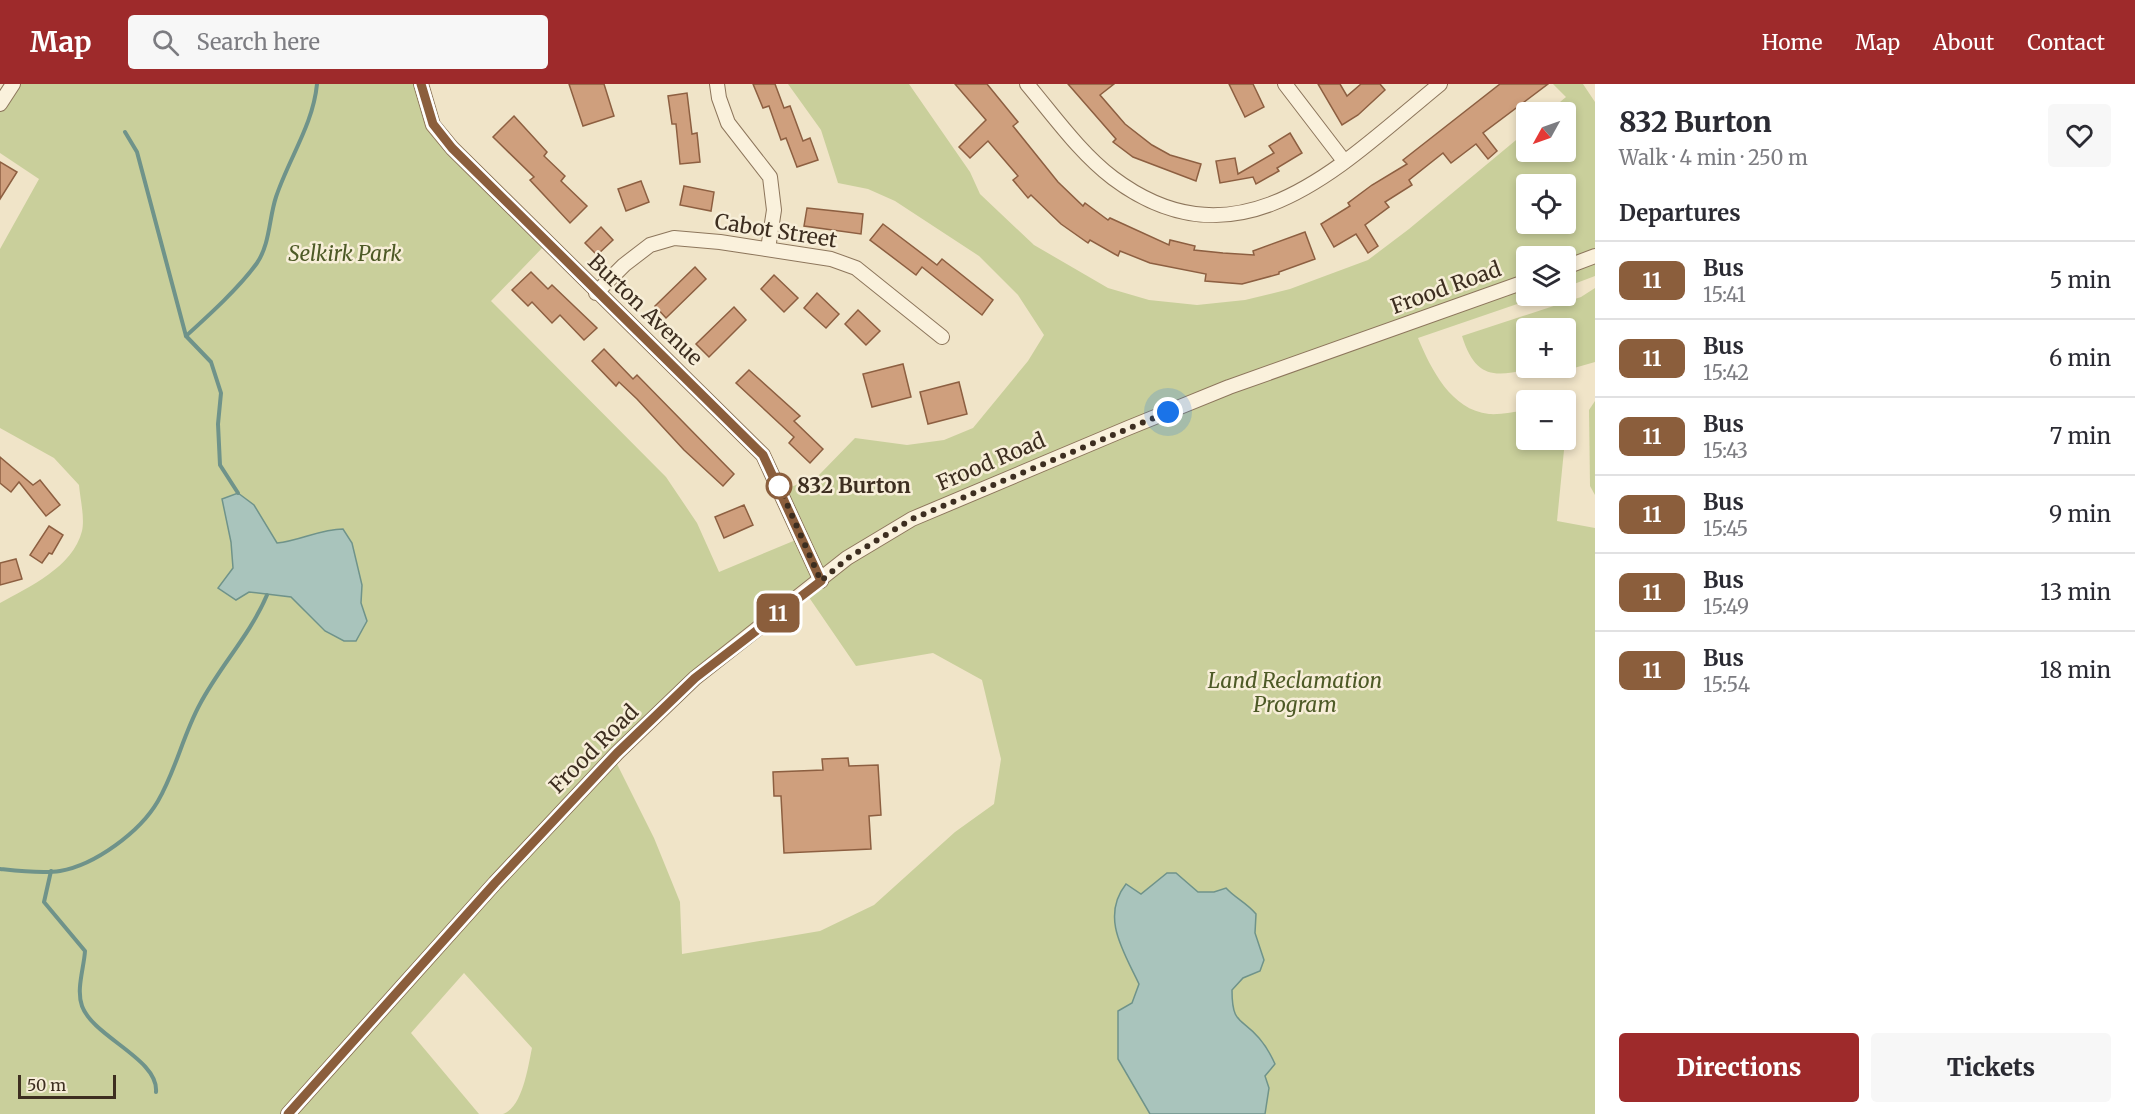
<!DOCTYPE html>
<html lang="en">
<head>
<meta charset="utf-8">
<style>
	body { margin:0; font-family:Merriweather,serif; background:#f7f7f7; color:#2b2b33; height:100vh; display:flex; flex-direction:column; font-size:22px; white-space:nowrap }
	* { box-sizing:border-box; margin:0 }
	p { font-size:20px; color:#7c7c81 }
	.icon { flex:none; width:33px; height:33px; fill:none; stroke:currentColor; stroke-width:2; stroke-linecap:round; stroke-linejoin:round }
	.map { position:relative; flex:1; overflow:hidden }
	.sheet { display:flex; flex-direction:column; background:#fff; width:540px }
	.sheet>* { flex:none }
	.badge { padding:0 12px; border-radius:9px; font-size:21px; line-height:39px }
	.needle { width:39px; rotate:230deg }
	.fabs { position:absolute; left:1516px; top:18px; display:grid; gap:12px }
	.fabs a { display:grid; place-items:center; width:60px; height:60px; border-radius:6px; background:#fff; box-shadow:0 3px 9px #0003; font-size:30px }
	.scale { position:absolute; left:18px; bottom:15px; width:98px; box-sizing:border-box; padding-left:6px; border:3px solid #3d2e20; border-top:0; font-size:16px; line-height:21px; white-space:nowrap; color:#3d2e20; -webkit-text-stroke:4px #f7eed8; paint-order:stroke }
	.you { position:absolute; width:30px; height:30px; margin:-15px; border:4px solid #fff; border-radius:50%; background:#1a73e8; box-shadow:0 0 0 9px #1a73e833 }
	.map>.badge { position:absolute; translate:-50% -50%; box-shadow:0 0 0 3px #fff }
	h2 { padding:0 24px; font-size:22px; line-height:54px }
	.round { display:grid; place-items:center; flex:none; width:63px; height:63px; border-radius:6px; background:#f7f7f7 }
	.summary { display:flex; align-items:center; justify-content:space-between; height:102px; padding:0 24px }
	h1 { font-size:28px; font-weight:800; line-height:45px }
	.primary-button { display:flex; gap:12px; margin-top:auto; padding:12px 24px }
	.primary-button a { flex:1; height:69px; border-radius:6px; background:#9e2a2b; color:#fff; font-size:24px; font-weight:800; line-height:69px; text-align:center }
	.primary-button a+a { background:#f7f7f7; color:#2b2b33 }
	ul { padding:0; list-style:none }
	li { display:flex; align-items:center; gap:18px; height:78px; padding:0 24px; border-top:2px solid #e1e1e2 }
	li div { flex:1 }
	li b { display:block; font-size:22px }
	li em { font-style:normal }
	li .badge { min-width:66px; font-weight:700; text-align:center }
	header { display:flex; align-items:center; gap:36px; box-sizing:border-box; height:84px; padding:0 30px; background:#9e2a2b; color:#fff }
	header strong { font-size:28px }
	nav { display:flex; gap:33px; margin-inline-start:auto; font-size:21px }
	.search { width:420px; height:54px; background:#f7f7f7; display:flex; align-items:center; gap:15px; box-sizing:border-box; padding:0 21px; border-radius:6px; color:#7c7c81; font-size:22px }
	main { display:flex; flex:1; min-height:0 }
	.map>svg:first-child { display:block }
	.green { fill:#c9cf9b; fill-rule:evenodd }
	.water { fill:#a9c4bc; stroke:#6f938a; stroke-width:1.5 }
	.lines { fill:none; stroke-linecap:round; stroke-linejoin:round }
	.stream { stroke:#6f938a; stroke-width:4 }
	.building { fill:#cf9f7d; stroke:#8d5f41; stroke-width:1.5 }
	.minor-casing { stroke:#8d765c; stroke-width:16 }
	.minor { stroke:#faf1dc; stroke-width:14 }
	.line-casing { stroke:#fff; stroke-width:14 }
	.line { stroke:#8b5e3c; stroke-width:9 }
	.walk { stroke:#3d2e20; stroke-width:6; stroke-dasharray:0 10.8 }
	.stop-dot { fill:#fff; stroke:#8b5e3c; stroke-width:3 }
	.labels { text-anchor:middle; stroke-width:5; stroke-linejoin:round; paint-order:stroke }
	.street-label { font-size:21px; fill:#3d2e20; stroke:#f7eed8 }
	.park-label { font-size:21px; font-style:italic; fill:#4d5a26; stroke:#f7eed8 }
	.stop-label { font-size:21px; font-weight:bold; fill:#3d2e20; stroke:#f7eed8; text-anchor:start }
</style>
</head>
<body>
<header>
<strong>Map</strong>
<div class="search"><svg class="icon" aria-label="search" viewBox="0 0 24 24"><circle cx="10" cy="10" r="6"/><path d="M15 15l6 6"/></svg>Search here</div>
<nav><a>Home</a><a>Map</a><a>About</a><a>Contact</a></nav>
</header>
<main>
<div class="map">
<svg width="1595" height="1030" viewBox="0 0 1595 1030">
	<rect width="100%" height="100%" fill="#f0e4c8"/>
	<g class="green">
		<path d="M12,0H422L434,41L547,159L491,217L666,393L697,439L719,488L803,453L782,407L819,391L855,354L907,361L944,356L973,344L1028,277L1044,251L1018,211L979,172L895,117L868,105L838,99L821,46L788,0H909L970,88L980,110L1034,161L1108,204L1149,216L1197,221L1245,216L1290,205L1368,176L1409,145L1527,47V68H1566V28H1548L1566,13L1553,0H1583L1595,18V192L1566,203V172H1527V212H1541L1418,254C1431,285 1451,326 1489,330C1501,331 1515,327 1527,327V356H1565L1557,437L1595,444V1030H503C523,1023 528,982 532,964L464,889L411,949L479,1030H0V519C29,503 73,483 82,447C85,434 80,414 79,401L54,374L0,344V165L39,95L0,69V18ZM1527,100H1566V140H1527ZM806,509L856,582L933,569L982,596L1001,675L994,720L955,748L874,821L820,847L682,870L680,818L654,754L614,674L749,552Z"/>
		<path d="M1595,204V278L1567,286L1559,284H1566V244H1527V284H1534C1495,293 1476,296 1462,252L1581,213Z"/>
		<path d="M1595,317V411L1590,402L1589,326Z"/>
	</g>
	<g class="water">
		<path d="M238,409L254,421L277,459C300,457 320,445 343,445L352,459L362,501L361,519L367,537L356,557H344L325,547L291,513L249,508L236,516L218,504L233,484L231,458L222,415Z"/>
		<path d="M1167,789H1176L1198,808H1214L1226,804C1235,814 1247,819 1256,830L1255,849L1264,876L1260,887L1243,894L1232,906C1232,941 1241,933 1259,954C1266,962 1271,971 1275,980L1265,992L1269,1004L1265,1030H1150L1118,975V927L1132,919L1139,900C1124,868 1100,833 1126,800L1141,810Z"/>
	</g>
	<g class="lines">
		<g class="stream">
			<path d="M125,48L137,68L186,252L211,278L221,309L218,340L220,381L238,409"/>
			<path d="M186,252C208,232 240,203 257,179C270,160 269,134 276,113C289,74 313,41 317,0"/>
			<path d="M0,785C18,787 42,790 60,787C95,781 140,748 158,717C176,686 183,651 200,620C220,582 250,551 267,511"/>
			<path d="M51,787L44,818L85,867C84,884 76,905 82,922C93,953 159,975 156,1008"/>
		</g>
	</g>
	<g class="building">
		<path d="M569,0H604L614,32L583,42Z"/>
		<path d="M753,0H775L784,24L790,22L803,57L810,54L818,76L797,83L786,54L781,56L769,22L763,24Z"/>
		<path d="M955,0H987L1018,38L1013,42L1058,98L1083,122L1085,119L1108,136L1110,134L1169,161L1170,156L1195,162L1194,166L1223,169L1254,171L1253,167L1305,148L1315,175L1279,188V190L1242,200L1205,197L1206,190L1150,179L1120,167L1118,172L1090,156L1088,159L1061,140L1031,111L1028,114L1013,96L1018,92L988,57L970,74L959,63L986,36Z"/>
		<path d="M1068,0H1114L1100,11L1125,40L1152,61L1170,71L1201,80L1196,97L1133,73L1113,58L1116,55Z"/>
		<path d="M1229,0H1253L1264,23L1245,33Z"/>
		<path d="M1318,0H1340L1347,12L1361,0H1380L1385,6L1358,31L1342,41Z"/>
		<path d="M1500,0H1548L1483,49L1497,67L1488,75L1476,60L1451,79L1443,69L1409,96L1412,101L1385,118L1389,123L1365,141L1378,162L1368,169L1356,150L1334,163L1321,140L1350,122L1348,119L1372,101L1407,80L1403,76Z"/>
		<path d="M687,9L692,50L697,49L700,78L680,80L676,40H672L668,12Z"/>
		<path d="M514,32L547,68L544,72L565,92L561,97L587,122L570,139L530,96L534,93L493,53Z"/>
		<path d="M1290,49L1302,69L1277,84L1279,87L1256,100L1253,93L1220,99L1216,77L1235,74L1238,90L1274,69L1269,62Z"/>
		<path d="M0,78L17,88L0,115Z"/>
		<path d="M641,97L649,118L626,127L618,105Z"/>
		<path d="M684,102L714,108L711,127L680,121Z"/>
		<path d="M807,124L863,130L861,150L804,142Z"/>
		<path d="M883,140L937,181L942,175L993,216L982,231L922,183L916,191L870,156Z"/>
		<path d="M601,143L613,156L597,171L585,159Z"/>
		<path d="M695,183L706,195L666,234L655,222Z"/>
		<path d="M531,188L548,205L552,201L597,244L584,256L560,231L552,239L532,218L528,222L512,206Z"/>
		<path d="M774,191L798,214L784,228L761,205Z"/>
		<path d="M817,209L839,230L826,244L804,224Z"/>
		<path d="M734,223L746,236L709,273L696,260Z"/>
		<path d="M858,226L880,247L866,261L845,240Z"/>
		<path d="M604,265L633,295L637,291L734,390L723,402L684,366L637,315L619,298L616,302L592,277Z"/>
		<path d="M903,280L911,313L872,323L863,290Z"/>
		<path d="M749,286L800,332L794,337L823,365L810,379L789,359L794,353L736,299Z"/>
		<path d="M959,298L967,330L928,340L920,308Z"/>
		<path d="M0,373L33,401L40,396L60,421L46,432L19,398L11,408L0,399Z"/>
		<path d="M744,421L753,441L724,454L715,433Z"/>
		<path d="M49,442L63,451L52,470L49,469L42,479L30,471Z"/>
		<path d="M16,475L22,495L0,501V479Z"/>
		<path d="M848,674L849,682L878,681L881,731L869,732L871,765L784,769L781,712H774L773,688L823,686L822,675Z"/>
	</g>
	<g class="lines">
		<g class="minor-casing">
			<g id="minor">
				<path d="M421,0L433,41L452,64L763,371L821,497"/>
				<path d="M717,0L719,14L728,39L770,93L774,126L768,165"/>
				<path d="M1027,0C1054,32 1080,69 1113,94C1241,190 1343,79 1440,0"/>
				<path d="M1285,0L1344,77"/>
				<path d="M0,20L13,0"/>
				<path d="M1566,183L1595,172"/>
				<path d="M596,209L624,181L650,161L674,154L720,158L831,175L856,184L942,253"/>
				<path d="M288,1030L495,799L617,669L695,594L847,474L912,435L1128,344L1229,303L1527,197"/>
			</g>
		</g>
		<use href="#minor" class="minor"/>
	</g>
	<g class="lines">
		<g class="line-casing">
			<path id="line" d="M288,1030L495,799L617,669L695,594L821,497L763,371L452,64L433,40L421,0"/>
		</g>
		<use href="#line" class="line"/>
		<path class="walk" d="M779,402L821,497L848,474L912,435L1168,328"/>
	</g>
	<circle class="stop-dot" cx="779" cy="402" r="12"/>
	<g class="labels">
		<g class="street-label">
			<text transform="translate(776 147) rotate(9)" y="7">Cabot Street</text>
			<text transform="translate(1446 204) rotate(-20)" y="7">Frood Road</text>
			<text transform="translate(645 226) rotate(44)" y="7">Burton Avenue</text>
			<text transform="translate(991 378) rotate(-23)" y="7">Frood Road</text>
			<text transform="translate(594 665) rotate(-45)" y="7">Frood Road</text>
		</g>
		<g class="park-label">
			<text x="345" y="177">Selkirk Park</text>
			<text x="1295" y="604">Land Reclamation<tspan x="1295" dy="24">Program</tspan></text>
		</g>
		<g class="stop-label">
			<text x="797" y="409">832 Burton</text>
		</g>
	</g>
</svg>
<div class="fabs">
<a><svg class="needle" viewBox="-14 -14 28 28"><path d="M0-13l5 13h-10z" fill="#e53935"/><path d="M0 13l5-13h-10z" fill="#7c7c81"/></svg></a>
<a><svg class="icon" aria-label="locate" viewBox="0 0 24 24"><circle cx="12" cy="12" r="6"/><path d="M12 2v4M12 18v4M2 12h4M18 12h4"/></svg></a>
<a><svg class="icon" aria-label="layers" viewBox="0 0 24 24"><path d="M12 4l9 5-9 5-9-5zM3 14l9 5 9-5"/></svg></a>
<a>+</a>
<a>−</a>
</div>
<div class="scale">50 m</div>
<div class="you" style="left:1168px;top:328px"></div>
<b class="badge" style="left:778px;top:529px;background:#8b5e3c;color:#fff">11</b>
</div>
<section class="sheet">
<div class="summary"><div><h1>832 Burton</h1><p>Walk · 4 min · 250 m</p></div><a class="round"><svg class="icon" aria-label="heart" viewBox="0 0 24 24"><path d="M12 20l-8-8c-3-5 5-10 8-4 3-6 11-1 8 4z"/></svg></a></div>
<h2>Departures</h2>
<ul>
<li><span class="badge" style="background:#8b5e3c;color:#fff">11</span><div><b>Bus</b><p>15:41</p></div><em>5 min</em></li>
<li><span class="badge" style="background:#8b5e3c;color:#fff">11</span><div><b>Bus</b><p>15:42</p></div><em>6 min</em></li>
<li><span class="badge" style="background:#8b5e3c;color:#fff">11</span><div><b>Bus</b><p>15:43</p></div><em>7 min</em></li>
<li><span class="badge" style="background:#8b5e3c;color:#fff">11</span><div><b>Bus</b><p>15:45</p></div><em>9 min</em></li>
<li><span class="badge" style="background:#8b5e3c;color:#fff">11</span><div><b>Bus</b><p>15:49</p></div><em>13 min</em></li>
<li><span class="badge" style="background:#8b5e3c;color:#fff">11</span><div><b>Bus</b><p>15:54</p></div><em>18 min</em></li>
</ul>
<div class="primary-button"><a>Directions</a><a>Tickets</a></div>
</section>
</main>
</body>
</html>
